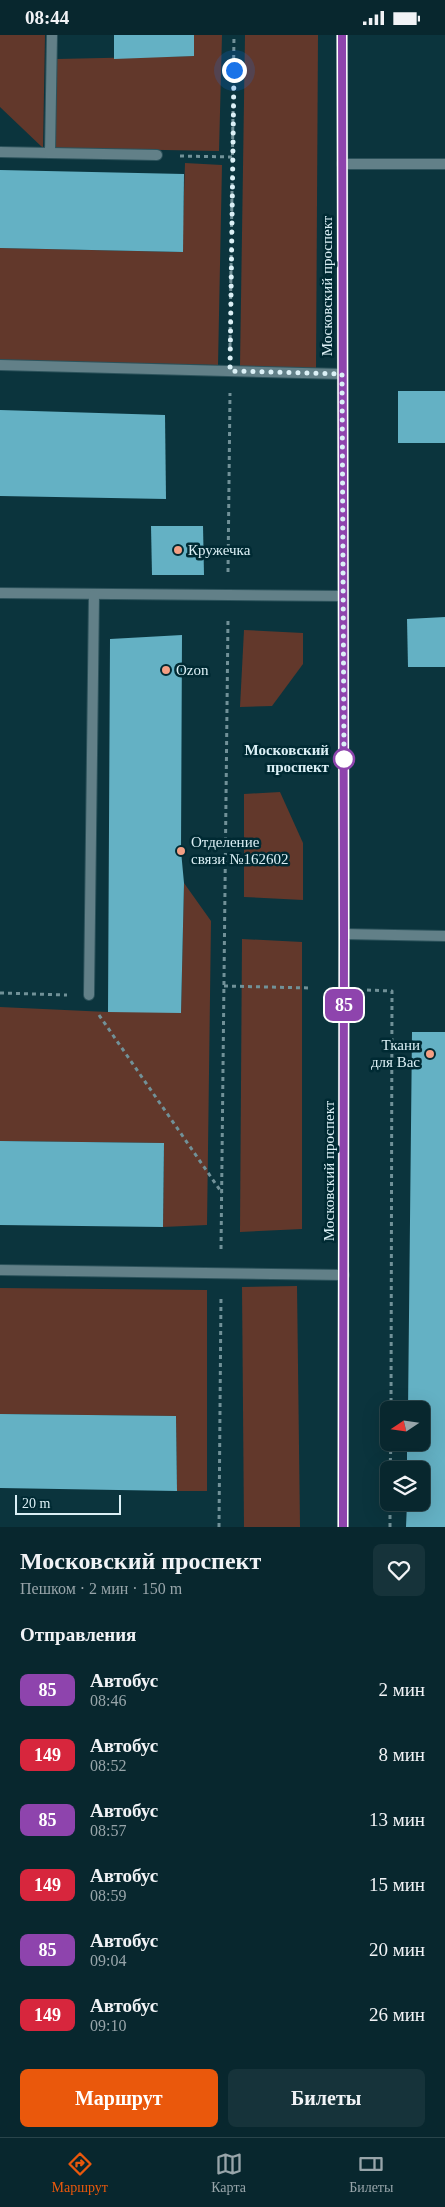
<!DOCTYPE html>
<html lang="ru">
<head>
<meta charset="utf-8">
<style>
	body { margin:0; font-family:"Times New Roman",serif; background:#16333a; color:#f1f3f6; height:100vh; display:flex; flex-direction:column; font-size:19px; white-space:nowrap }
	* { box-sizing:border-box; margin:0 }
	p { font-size:16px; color:#98a5aa }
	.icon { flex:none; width:28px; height:28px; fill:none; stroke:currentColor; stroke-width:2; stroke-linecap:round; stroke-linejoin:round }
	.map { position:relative; height:1492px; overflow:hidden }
	.sheet { display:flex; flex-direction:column; background:#08272e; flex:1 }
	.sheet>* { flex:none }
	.badge { padding:0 10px; border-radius:8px; font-size:18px; line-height:32px }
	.needle { width:32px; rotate:257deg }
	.fabs { position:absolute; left:380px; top:1366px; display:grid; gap:10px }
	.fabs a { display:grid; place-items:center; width:50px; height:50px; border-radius:8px; background:#08272e; box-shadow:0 5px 20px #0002,0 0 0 1px #29444a; font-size:25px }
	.scale { position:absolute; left:15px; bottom:12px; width:106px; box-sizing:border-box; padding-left:5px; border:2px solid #dbf0f6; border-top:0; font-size:14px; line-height:18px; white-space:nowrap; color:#dbf0f6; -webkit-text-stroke:4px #002a33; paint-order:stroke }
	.you { position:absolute; width:25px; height:25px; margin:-12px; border:4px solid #fff; border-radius:50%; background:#1a73e8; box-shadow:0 0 0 8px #1a73e833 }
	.map>.badge { position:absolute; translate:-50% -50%; box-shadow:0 0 0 2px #fff }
	h2 { padding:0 20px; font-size:19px; line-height:45px }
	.round { display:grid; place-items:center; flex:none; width:52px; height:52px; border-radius:8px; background:#16333a }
	.head { display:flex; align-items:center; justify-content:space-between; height:85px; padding:0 20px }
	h1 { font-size:24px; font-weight:700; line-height:38px }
	.cta { display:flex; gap:10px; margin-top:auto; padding:10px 20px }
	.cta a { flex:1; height:58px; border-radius:8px; background:#ea580c; color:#fff; font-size:20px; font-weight:700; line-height:58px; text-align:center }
	.cta a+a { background:#16333a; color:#f1f3f6 }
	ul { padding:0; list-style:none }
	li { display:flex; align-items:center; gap:15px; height:65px; padding:0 20px }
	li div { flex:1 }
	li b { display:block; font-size:19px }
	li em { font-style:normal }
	li .badge { min-width:55px; font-weight:700; text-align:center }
	.status { display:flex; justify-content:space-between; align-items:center; height:35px; padding:0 25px; background:#08272e; direction:ltr }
	.status svg { height:14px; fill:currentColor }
	.menu { display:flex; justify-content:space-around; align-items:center; height:70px; border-top:1px solid #29444a; background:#08272e; font-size:14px; color:#98a5aa }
	.menu a { display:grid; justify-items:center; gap:2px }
	.menu .current { color:#ea580c }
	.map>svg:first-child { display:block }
	.green { fill:#62382b }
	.building { fill:#64b1c4 }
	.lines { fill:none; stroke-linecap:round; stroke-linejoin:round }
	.service-casing { stroke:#2c525b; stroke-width:12 }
	.minor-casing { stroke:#2c525b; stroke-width:12 }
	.tertiary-casing { stroke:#2c525b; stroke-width:12 }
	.path { stroke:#719198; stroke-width:3; stroke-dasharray:4 4; stroke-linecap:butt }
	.service { stroke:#628088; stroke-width:10 }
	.minor { stroke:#628088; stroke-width:10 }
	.tertiary { stroke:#628088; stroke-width:10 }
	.line-casing { stroke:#fff; stroke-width:11 }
	.line { stroke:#8e44ad; stroke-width:8 }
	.walk { stroke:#dbf0f6; stroke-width:5; stroke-dasharray:0 9 }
	.poi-dot { fill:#f39f84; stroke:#002a33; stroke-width:2 }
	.stop-dot { fill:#fff; stroke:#8e44ad; stroke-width:2.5 }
	.labels { text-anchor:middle; stroke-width:5; stroke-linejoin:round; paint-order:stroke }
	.street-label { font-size:15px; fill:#dbf0f6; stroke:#002a33 }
	.poi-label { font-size:15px; fill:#dbf0f6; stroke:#002a33; text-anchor:start }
	.stop-label { font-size:15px; font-weight:bold; fill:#dbf0f6; stroke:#002a33; text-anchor:end }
</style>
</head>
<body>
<div class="status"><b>08:44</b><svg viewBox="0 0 49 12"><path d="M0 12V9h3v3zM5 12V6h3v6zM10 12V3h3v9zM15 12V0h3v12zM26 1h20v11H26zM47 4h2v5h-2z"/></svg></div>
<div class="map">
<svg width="445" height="1492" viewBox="0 0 445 1492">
	<rect width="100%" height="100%" fill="#0b343d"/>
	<g class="green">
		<path d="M0,0H45L43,113L0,72Z"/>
		<path d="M194,0H222L219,116L55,113L57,24L194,21Z"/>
		<path d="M245,0H318L316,336L240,331Z"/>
		<path d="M185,128L222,130L218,330L0,325V213L182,217Z"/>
		<path d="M244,595L303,598V629L272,671L240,672Z"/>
		<path d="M280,757L303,808V865L244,862V759Z"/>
		<path d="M184,848L211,886L207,1190L163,1192L164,1108L0,1106V972L108,977H181Z"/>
		<path d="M242,904L302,907V1194L240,1197Z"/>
		<path d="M297,1251L300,1492H244L242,1252Z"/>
		<path d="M0,1253L207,1255V1456H177L176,1381L0,1379Z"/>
	</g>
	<g class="building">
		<path d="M114,0H194V21L114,24Z"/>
		<path d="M0,135L184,139L183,217L0,213Z"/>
		<rect x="398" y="356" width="47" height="52"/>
		<path d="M0,375L165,380L166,464L0,461Z"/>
		<path d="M151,491H203L204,540H152Z"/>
		<path d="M445,582V632H408L407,584Z"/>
		<path d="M182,600L181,816L184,848L181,978L108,977L110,604Z"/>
		<path d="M412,997H445V1492H406L407,1468H421V1435H407V1408H421V1375H408Z"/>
		<path d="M0,1106L164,1108L163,1192L0,1190Z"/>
		<path d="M0,1379L176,1381L177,1456L0,1453Z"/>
	</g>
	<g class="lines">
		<g class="service-casing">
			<g id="service">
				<path d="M0,117L50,118L52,0"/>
				<path d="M50,118L157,120"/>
				<path d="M0,330L342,339"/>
				<path d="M0,558L343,561"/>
				<path d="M89,960L94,560"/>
				<path d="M0,1235L344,1240"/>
			</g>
		</g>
		<g class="minor-casing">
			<g id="minor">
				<path d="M342,129H445"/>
				<path d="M344,899L445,901"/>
			</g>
		</g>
		<g class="tertiary-casing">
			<path id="tertiary" d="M342,0L344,899L343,1492"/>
		</g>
		<g class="path">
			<path d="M180,121L232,122"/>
			<path d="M230,312L234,0"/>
			<path d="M228,537L230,358"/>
			<path d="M224,951L311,953"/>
			<path d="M367,955L392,956L391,1375"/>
			<path d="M0,958L67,960"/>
			<path d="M99,980L222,1158"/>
			<path d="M221,1214L228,583"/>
			<path d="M390,1435L391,1408"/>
			<path d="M219,1492L221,1261"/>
			<path d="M390,1492V1468"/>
		</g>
		<use href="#service" class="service"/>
		<use href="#minor" class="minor"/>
		<use href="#tertiary" class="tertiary"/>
	</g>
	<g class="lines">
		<g class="line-casing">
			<path id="line" d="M342,0L344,899L343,1492"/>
		</g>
		<use href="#line" class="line"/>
		<path class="walk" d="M234,35L230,336L342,339L344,724"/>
	</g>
	<g class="poi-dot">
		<circle cx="178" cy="515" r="5"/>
		<circle cx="166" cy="635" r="5"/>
		<circle cx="181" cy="816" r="5"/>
		<circle cx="430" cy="1019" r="5"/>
	</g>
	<circle class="stop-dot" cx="344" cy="724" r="10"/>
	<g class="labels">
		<g class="street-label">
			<text transform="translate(327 251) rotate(-90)" y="5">Московский проспект</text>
			<text transform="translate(329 1136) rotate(-90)" y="5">Московский проспект</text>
		</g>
		<g class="poi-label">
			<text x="188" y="520">Кружечка</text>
			<text x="176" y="640">Ozon</text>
			<text x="191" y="812">Отделение<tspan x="191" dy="17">связи №162602</tspan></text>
			<text x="420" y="1015" text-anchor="end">Ткани<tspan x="420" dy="17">для Вас</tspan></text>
		</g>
		<g class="stop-label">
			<text x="329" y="720">Московский<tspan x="329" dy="17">проспект</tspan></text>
		</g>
	</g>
</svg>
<div class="fabs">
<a><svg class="needle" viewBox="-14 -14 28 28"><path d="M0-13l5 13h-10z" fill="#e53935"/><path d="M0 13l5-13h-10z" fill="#98a5aa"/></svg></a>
<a><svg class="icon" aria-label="layers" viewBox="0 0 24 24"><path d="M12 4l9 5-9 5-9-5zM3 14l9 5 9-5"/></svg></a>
</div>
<div class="scale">20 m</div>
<div class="you" style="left:234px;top:35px"></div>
<b class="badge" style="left:344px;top:970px;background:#8e44ad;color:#fff">85</b>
</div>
<section class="sheet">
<div class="head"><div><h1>Московский проспект</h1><p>Пешком · 2 мин · 150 m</p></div><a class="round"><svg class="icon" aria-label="heart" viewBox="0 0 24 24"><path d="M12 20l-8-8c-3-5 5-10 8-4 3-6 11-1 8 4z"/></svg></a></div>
<h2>Отправления</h2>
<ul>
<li><span class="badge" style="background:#8e44ad;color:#fff">85</span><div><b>Автобус</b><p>08:46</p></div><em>2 мин</em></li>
<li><span class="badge" style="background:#d7263d;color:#fff">149</span><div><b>Автобус</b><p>08:52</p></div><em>8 мин</em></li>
<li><span class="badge" style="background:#8e44ad;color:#fff">85</span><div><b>Автобус</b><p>08:57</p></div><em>13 мин</em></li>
<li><span class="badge" style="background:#d7263d;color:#fff">149</span><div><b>Автобус</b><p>08:59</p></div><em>15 мин</em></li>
<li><span class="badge" style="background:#8e44ad;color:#fff">85</span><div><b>Автобус</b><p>09:04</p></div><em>20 мин</em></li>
<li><span class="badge" style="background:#d7263d;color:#fff">149</span><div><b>Автобус</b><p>09:10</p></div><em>26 мин</em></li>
</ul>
<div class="cta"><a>Маршрут</a><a>Билеты</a></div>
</section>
<nav class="menu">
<a class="current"><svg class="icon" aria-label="directions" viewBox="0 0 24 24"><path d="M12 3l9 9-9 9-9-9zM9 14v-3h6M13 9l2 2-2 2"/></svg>Маршрут</a>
<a><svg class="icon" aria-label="map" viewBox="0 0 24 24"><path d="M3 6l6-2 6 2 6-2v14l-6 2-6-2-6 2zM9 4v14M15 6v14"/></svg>Карта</a>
<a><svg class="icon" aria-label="tickets" viewBox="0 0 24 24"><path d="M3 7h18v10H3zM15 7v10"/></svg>Билеты</a>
</nav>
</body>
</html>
